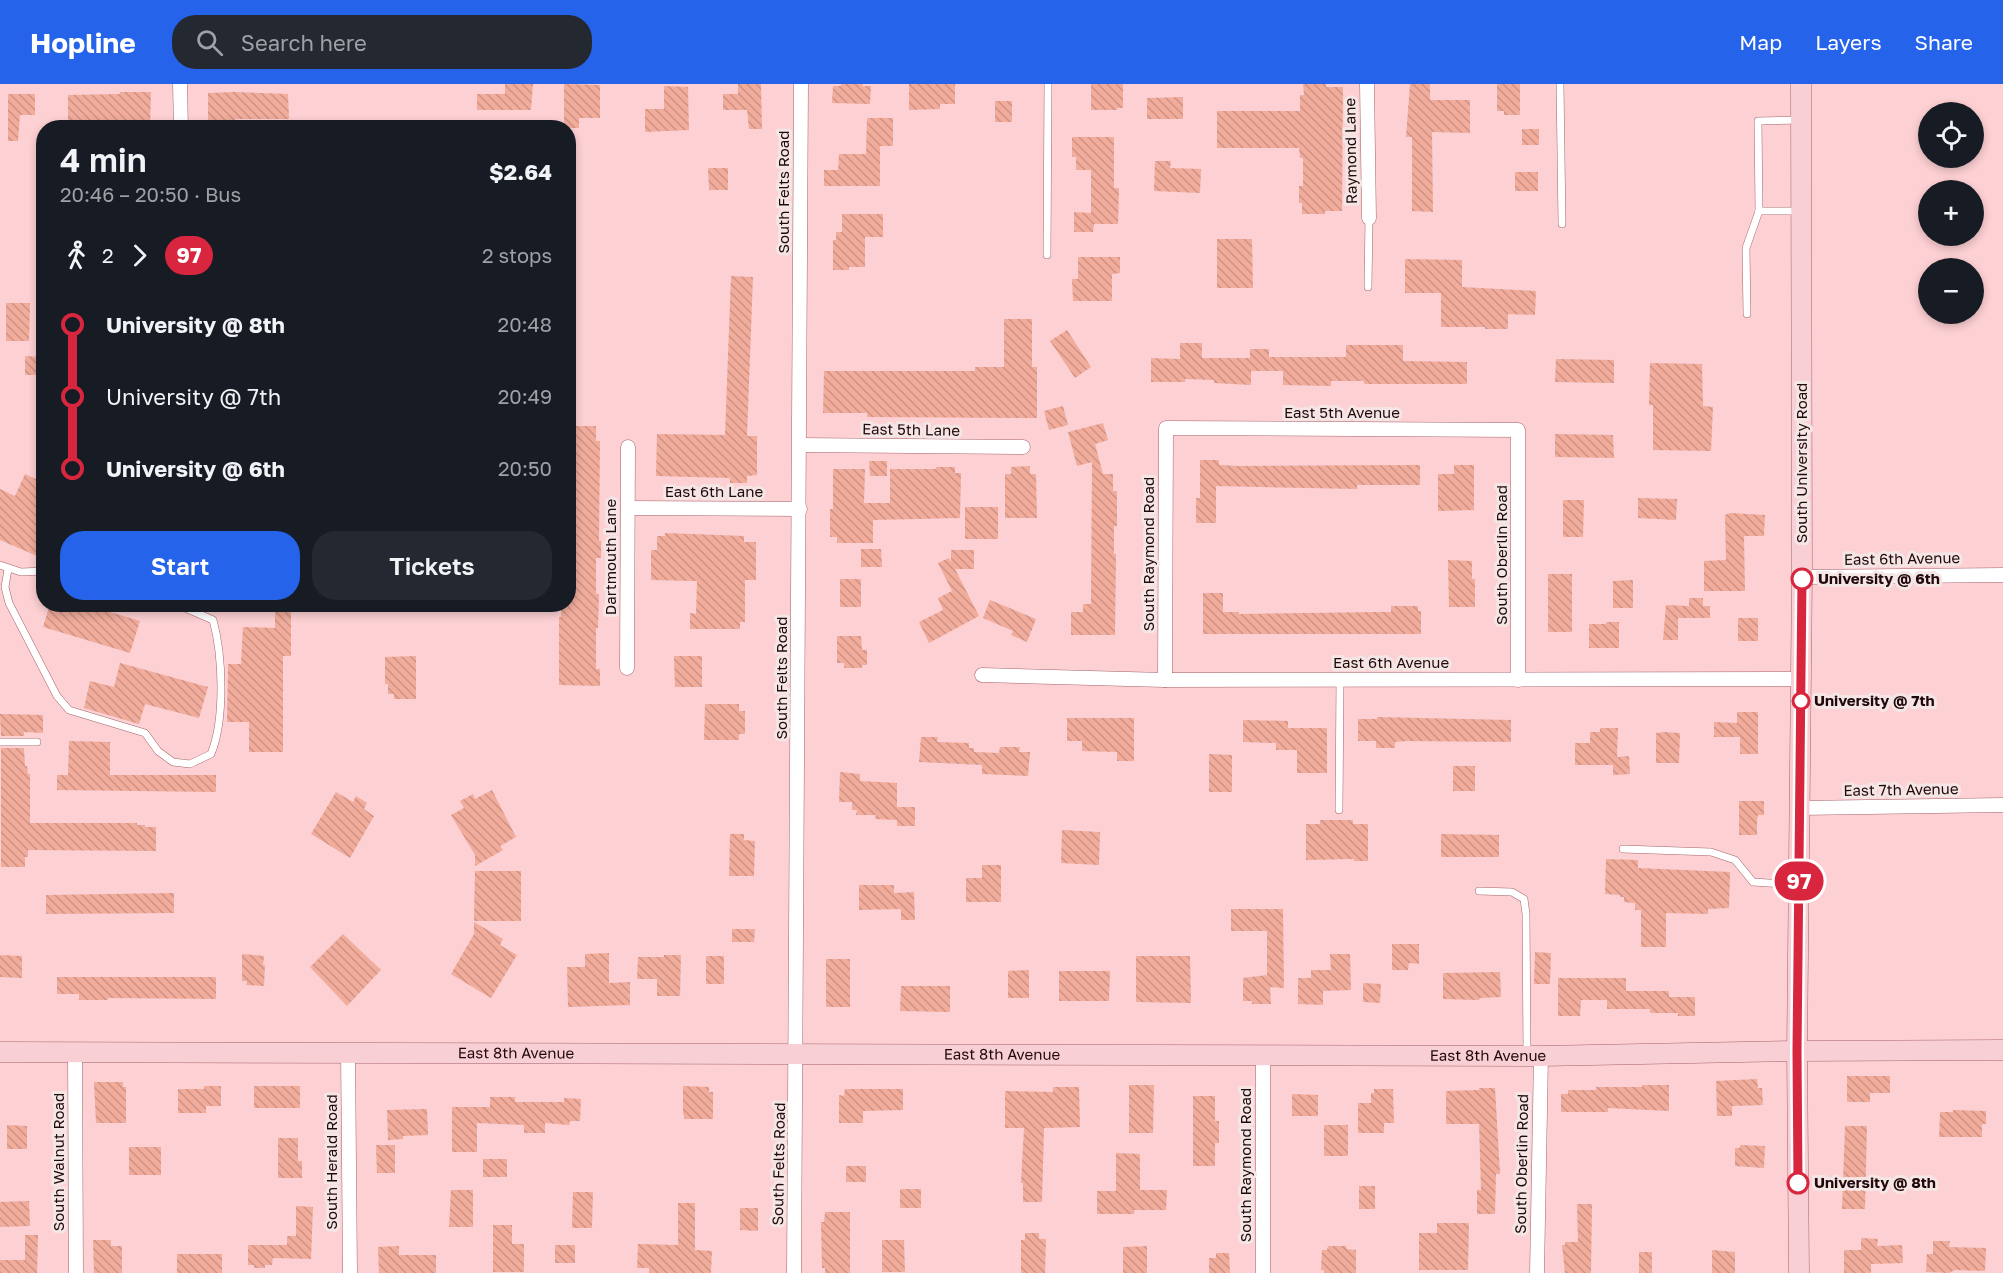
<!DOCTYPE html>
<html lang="en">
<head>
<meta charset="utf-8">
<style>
	body { margin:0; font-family:"Golos Text",sans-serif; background:#242831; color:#f1f3f6; height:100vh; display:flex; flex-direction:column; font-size:22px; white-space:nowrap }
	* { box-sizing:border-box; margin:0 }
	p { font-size:20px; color:#9ea1a6 }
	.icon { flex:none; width:33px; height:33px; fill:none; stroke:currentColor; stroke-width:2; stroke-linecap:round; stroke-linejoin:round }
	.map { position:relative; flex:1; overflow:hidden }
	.details { position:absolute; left:36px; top:36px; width:540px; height:492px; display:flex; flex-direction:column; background:#171b24; border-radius:24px; box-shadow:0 3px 9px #0003 }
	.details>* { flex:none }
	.badge { padding:0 12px; border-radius:20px; font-size:21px; line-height:39px }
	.fabs { position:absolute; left:1918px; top:18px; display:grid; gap:12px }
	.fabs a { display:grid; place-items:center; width:66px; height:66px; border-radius:50%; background:#171b24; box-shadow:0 3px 9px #0003; font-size:30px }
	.map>.badge { position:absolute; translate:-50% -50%; box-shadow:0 0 0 3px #fff }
	.legs { display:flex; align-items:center; gap:9px; height:66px; padding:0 24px; font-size:20px }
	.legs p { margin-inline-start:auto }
	.headline { display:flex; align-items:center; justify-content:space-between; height:102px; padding:0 24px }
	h1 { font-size:33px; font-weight:600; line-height:45px }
	.action { display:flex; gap:12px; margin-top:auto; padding:12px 24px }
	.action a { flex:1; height:69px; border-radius:24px; background:#2563eb; color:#fff; font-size:24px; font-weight:600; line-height:69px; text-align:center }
	.action a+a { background:#242831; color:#f1f3f6 }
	ul { padding:0 24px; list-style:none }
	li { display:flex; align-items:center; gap:21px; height:72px; font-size:22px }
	li i { display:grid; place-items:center; width:9px; height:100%; margin:0 8px; background:currentColor }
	li i::after { content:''; width:15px; height:15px; margin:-8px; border:4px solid; border-radius:50%; background:#171b24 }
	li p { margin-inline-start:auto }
	li:first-child i { background:linear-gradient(#0000 50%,currentColor 0) }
	li:last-child i { background:linear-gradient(currentColor 50%,#0000 0) }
	header { display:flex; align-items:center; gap:36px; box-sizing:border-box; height:84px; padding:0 30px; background:#2563eb; color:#fff }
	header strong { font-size:28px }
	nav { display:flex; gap:33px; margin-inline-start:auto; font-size:21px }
	.search { width:420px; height:54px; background:#242831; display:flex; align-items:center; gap:15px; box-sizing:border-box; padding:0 21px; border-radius:24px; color:#9ea1a6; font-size:22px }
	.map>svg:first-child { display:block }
	.building { fill:url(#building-back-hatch) }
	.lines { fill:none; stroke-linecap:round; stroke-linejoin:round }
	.lane-casing { stroke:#a6646b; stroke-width:8 }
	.street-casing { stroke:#a6646b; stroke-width:15 }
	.secondary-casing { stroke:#a6646b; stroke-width:21 }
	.lane { stroke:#fff; stroke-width:7 }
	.street { stroke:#fff; stroke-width:14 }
	.secondary { stroke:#f8cfd5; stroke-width:20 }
	.line-1-casing { stroke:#fff; stroke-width:14 }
	.line-1 { stroke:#d7263d; stroke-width:9 }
	.stop-1-dot { fill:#fff; stroke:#d7263d; stroke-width:3 }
	.labels { text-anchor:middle; stroke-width:6; stroke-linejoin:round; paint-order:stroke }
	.street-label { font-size:15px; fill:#20080b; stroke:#f5e6e6 }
	.stop-label { font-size:15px; font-weight:bold; fill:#20080b; stroke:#f5e6e6; text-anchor:start }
</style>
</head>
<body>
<header>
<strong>Hopline</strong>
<div class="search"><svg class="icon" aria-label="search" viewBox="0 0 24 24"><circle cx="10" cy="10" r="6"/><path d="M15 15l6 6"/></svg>Search here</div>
<nav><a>Map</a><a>Layers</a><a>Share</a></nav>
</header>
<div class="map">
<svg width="2003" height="1189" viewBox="0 0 2003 1189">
	<defs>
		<pattern id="building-back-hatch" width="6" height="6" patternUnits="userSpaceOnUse" patternTransform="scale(1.5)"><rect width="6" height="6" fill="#f1ac9c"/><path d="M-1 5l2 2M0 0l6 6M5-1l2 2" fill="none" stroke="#ce9285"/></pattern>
	</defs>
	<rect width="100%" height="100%" fill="#fdd0d3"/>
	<g class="building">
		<path d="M505,0H533L531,26H477V10H505Z"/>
		<path d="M564,0L600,1V34H579V44H564Z"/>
		<path d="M738,0H761L762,45H749L747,26H723V10H738Z"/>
		<path d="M841,0H863L862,2H871L870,20L832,19L833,2H841Z"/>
		<path d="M909,0H955V20H940V25L909,26Z"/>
		<path d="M1091,0H1123V24H1117V26H1091Z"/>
		<path d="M1303,0H1326V3H1343L1342,127H1325V130H1302V119H1299V102H1303V74H1300L1299,64H1217V27H1300V11H1304Z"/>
		<path d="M1410,0H1430V16H1470V49L1432,48L1433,128L1412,127V53H1406Z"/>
		<path d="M1497,0H1520V31H1504V27H1497Z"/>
		<path d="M664,2L688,3L689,46L645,48V25H664Z"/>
		<path d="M120,8H151L150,44H120V38L68,40V11L120,10Z"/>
		<path d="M234,8L288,10L289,35H235V44H214V36H208V9Z"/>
		<path d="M8,10H35V31H20L18,57H8Z"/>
		<path d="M1183,13V35H1147V14Z"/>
		<rect x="995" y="17" width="17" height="21"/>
		<path d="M867,34H893V62H880V102H824V86H838L839,70H866Z"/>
		<rect x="1522" y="45" width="17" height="16"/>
		<path d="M1072,53H1114V104H1119L1118,140H1094L1093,148H1074V128L1091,129V86H1076V73H1072Z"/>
		<path d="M1155,77H1171L1170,84L1201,85L1200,109L1154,107Z"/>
		<path d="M708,84H728V106H709Z"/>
		<rect x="1515" y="88" width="23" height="19"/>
		<path d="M842,130H883V153H865V183H849V186H833V156H836V148H842Z"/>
		<path d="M1217,155H1252L1253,204H1217Z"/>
		<path d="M1078,173H1120V189L1112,190V217H1073L1072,195H1078Z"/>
		<path d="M1405,175L1462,176V203L1536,207L1535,231L1508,230V245H1485V243H1441V209H1405Z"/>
		<path d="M731,192L753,193L747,352H757V391L747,392V399H730V394L656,392L657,350L725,351Z"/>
		<path d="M6,219H30L29,257H6Z"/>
		<path d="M1004,235H1032V283H1037V334L867,333V329H823L824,287H975V283H1004Z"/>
		<path d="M1067,246L1091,283L1075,294L1050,257Z"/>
		<path d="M1180,259H1202V274H1250V265H1269V273H1346V261H1403V277L1467,278V300H1364V297H1331V302L1283,301V287H1251V301L1214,299V296L1185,295V298H1151V274L1180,275Z"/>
		<path d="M25,272L43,273V291H25Z"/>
		<path d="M1556,275L1614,276V299L1555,298Z"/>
		<path d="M1650,279L1702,280L1703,322L1713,323L1711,367L1653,366V321H1649Z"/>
		<path d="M1063,322L1068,341L1049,346L1044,327Z"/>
		<path d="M1103,339L1108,356L1095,360L1103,390H1113V407H1117V442H1114V470H1116L1115,551H1071V528H1083V520H1091L1092,378L1077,382L1068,348Z"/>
		<path d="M568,342H596V357H600L599,457H601V474H596V510H599L598,544H596V585H600V602L559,601V533H561V520H568Z"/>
		<path d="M1555,350L1613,351L1614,374L1555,373Z"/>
		<path d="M1200,376H1219V381L1238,382L1420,381V401H1357V405L1216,402V439H1196V414H1200Z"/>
		<path d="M869,377H887V392H870Z"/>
		<path d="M1454,381H1474V426L1438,427V390H1454Z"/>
		<path d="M1030,382V390H1036L1037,434H1005V390H1011V383Z"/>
		<path d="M936,383H955V389H961L960,434L873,436V459H837V453H830V425H833V385H865L864,419H890V385H936Z"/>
		<path d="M25,390L44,399V475L0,456V405L15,412Z"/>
		<path d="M1638,414L1677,415L1676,436L1638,434Z"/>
		<path d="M1563,416H1584L1583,453H1563Z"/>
		<rect x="965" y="423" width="33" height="32"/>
		<path d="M1730,429L1765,431L1764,452H1744L1745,507H1704V477L1726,476L1725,431Z"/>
		<path d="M665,449L744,452V458H756V496H745V538H740V545H690V529L696,530L697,497L651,496V466H657V452H665Z"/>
		<path d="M861,465H881L882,483H861Z"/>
		<path d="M951,466H974V485H955L979,532L929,559L919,538L943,526L938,514L952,507L938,479L949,474L951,478Z"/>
		<path d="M1448,476L1472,477V495H1475V523H1449Z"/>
		<rect x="1548" y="490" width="24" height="58"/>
		<rect x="840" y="495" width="21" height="28"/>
		<path d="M1633,496V524H1613V497Z"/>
		<path d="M1203,509H1223V528H1239V530L1378,528H1391V522H1418V527H1421V550H1203Z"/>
		<path d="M1689,514H1703V522H1710V534H1678V556H1663L1666,521L1689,522Z"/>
		<path d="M990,516L1036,535L1027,558L1011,551L1013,547L983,534Z"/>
		<path d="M50,520H83L140,537L130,569L43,543Z"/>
		<path d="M275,526H291V572H283V668H249V638H227L228,580H241L243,543L275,544Z"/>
		<rect x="1738" y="534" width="20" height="23"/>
		<path d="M1606,538H1619V564H1589V540H1606Z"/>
		<path d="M837,552H861L862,566H867V581H862V584H844V579H837Z"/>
		<path d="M416,572V615H394V610H388V600H385V573Z"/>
		<path d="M674,572H702V603H675Z"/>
		<path d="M120,579L208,603L199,634L145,620L139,640L84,624L90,597L114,603Z"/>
		<path d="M705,620H739V627H745V650H739V656H704Z"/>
		<path d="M1737,628H1758V670H1740V653H1714V638L1737,639Z"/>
		<path d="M0,630L43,631V649L24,648V652H1Z"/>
		<path d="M1377,633L1511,636V658L1407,657L1395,658V664H1376V657H1358V635H1377Z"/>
		<path d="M1067,634H1134V677H1117V668L1082,667V657H1067Z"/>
		<path d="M1243,636L1288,637V644H1327V689H1297V666H1276V659L1243,658Z"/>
		<path d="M1600,644H1618L1617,673L1629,672L1630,690L1613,691V681H1575V659H1590V648H1600Z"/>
		<path d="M1665,648L1680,649L1679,679H1656V649Z"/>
		<path d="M921,653H938L937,658L969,659V664H974V668L999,669L1000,663H1020L1019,668H1030L1028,692L982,690V681L919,678Z"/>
		<path d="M69,657L110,658V691H216V708L57,706V691H68Z"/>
		<path d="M1,664H24L25,682H27L28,690H30V739H137V741H145V743H156V767L28,766V773H25V783H1Z"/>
		<path d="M1209,670L1232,671V708H1209Z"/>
		<rect x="1453" y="682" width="22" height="25"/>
		<path d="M840,688L860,690V697L897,699V723H915V742H897V736L875,735L876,731H856L857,726H852V718H839Z"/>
		<path d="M492,706L516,753L500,762L503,766L475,782V771L451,731L464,724L460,717L473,710L475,715Z"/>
		<path d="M336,708L353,718L356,712L367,719L364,725L374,732L350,774L311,750Z"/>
		<path d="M1739,717H1764V731H1758L1757,736V751H1739Z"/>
		<path d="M1320,736H1353V740H1368V777H1354V775L1306,776V740H1320Z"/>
		<path d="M1062,746L1100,748L1099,781L1061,779Z"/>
		<path d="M730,750H744V756L755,757L754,792H729Z"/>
		<path d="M1441,750L1499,751V773H1441Z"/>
		<path d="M1606,775L1638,776V784L1730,788L1729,824L1708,825V830L1666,829V863H1641V826H1635V819L1624,818V813H1620V811L1605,810Z"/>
		<path d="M982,781H1001V818H966V794H982Z"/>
		<path d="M475,787H521V837H474Z"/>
		<path d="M859,801H894V809L914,808L915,836H901V825L859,826Z"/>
		<path d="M174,809V829L46,830V811Z"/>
		<path d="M1231,825H1283L1284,904L1270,903L1271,920H1252V917H1243V894L1267,891V847H1231Z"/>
		<path d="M474,838L503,855L500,861L517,871L491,914L451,890L474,850Z"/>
		<path d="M732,845H755L754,858H732Z"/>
		<path d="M343,850L381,886L347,922L310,883Z"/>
		<path d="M1392,860H1419V880L1409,879L1408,886H1392Z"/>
		<path d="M1535,868L1551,869L1550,900H1534Z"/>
		<path d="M609,869V899L630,898V921L568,923L567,883H585V870Z"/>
		<path d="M242,870L264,872L263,881H265L264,902L246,901L247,897H242Z"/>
		<path d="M1330,870H1350L1351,906L1323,907V921L1298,920V894H1311V886H1331Z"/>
		<path d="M0,871L22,872V894L0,893Z"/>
		<path d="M664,871H681L680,912H657V895H637L638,873H664Z"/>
		<rect x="706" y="872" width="18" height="28"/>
		<path d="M1136,872H1190L1191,919L1136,918Z"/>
		<rect x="826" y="875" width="24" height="48"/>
		<path d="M1029,886V914H1008V887Z"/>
		<path d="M1059,887H1110L1109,917H1059Z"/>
		<path d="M1500,888L1501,913L1480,914L1479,916L1443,915V889Z"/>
		<path d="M57,893H216V915L108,914V916H79V910H57Z"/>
		<path d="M1558,894H1626V907H1669V913H1695V932H1678V929H1650V925H1607V916H1581L1580,932H1558Z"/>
		<path d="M1363,899L1381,900L1380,919L1363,918Z"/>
		<path d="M901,902H950V928L900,927Z"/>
		<path d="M1847,992H1890V1009H1870V1018H1847Z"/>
		<path d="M1757,995L1758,1004H1762L1763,1021L1732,1022V1032H1717L1716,997Z"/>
		<path d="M94,998H123V1003H126V1039H96Z"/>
		<path d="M1129,1001H1154L1153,1049H1129Z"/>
		<path d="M1642,1001H1669V1027L1608,1024V1028H1561V1010H1568V1006H1596V1003H1642Z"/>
		<path d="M204,1002H221V1022H206V1029H178V1005H204Z"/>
		<rect x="254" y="1002" width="46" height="22"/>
		<path d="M683,1002L709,1003V1008H713V1035H684V1031L683,1030Z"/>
		<path d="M1053,1003H1079L1080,1043L1044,1044L1042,1118H1023V1099H1021L1024,1044H1005V1007L1053,1008Z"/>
		<path d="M1479,1004H1495L1500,1090H1496L1495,1130H1477V1106H1481L1479,1040H1446V1007L1479,1006Z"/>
		<path d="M845,1005H903V1026L863,1027V1039H839V1011L844,1012Z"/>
		<path d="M1374,1005H1393L1394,1039H1384V1049H1358V1019H1371V1009H1374Z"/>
		<path d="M1292,1010L1318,1011V1032H1292Z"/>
		<path d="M1193,1012H1215V1037H1219V1059H1215V1082H1193Z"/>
		<path d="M490,1013H515V1018H564V1014L581,1015L580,1037H570L569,1041L545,1039V1049H524V1041L477,1039V1068H452V1023H490Z"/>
		<path d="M427,1025L428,1051L403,1052V1055L388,1056L387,1026Z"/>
		<path d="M1953,1026L1986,1027V1040H1982V1053H1939L1940,1028H1953Z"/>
		<path d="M7,1041L27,1042V1065H7Z"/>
		<rect x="1324" y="1041" width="24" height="31"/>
		<path d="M1845,1042H1867L1865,1125H1842Z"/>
		<path d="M278,1054H298V1077H302V1094H278Z"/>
		<path d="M376,1061H395V1089H377Z"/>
		<path d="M1740,1061L1765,1062L1764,1084L1735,1082V1064H1740Z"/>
		<rect x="129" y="1063" width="32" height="28"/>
		<path d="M1116,1069L1140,1070V1106H1167L1166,1126H1134V1130H1097V1107H1116Z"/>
		<rect x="483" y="1075" width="24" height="18"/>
		<rect x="846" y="1082" width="20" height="16"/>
		<rect x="1359" y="1102" width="16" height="23"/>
		<rect x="900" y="1105" width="21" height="19"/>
		<path d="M451,1106H473V1143H449Z"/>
		<path d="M573,1108H593L592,1144H572Z"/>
		<path d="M29,1117L30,1142L0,1143V1118Z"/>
		<path d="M678,1119H695V1166L712,1167L711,1189H649V1184H637L638,1160L678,1161Z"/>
		<path d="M1577,1120H1592L1591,1189H1565L1562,1161H1565V1158H1578Z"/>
		<path d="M296,1122L313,1123L311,1175L273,1174L272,1181H265V1184H254V1181H248V1161H287V1152H296Z"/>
		<path d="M740,1124H758V1147L740,1146Z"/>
		<path d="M825,1128H850V1189H825V1184H822L821,1138H824Z"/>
		<path d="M1437,1139H1469L1468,1186H1419V1149H1437Z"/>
		<path d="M493,1141H512V1160H524V1188H493Z"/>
		<path d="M1025,1149H1039V1155H1046L1045,1189H1021V1156H1025Z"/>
		<path d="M25,1151H38L37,1189H0V1176H25Z"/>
		<path d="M1861,1154L1878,1155L1877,1162L1902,1161L1903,1179L1871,1180V1189H1844V1166H1861Z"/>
		<path d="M93,1156H111V1162H122V1189H94Z"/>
		<path d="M882,1156H904L905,1188H882Z"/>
		<path d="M1933,1157H1950L1949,1163L1986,1164L1985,1187L1955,1186L1949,1189L1926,1188L1927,1170H1933Z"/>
		<rect x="555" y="1161" width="20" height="18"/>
		<path d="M399,1162V1171H436V1189H379L378,1163Z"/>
		<path d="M1147,1162V1189H1123V1163Z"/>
		<path d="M1328,1162H1346L1347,1165L1356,1166V1189H1324V1186H1321L1322,1166H1327Z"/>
		<path d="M1712,1166L1735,1168V1189H1712Z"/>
		<rect x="1639" y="1168" width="13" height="21"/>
		<path d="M1216,1169H1229L1230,1189H1209V1174H1216Z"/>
		<rect x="177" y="1170" width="45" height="19"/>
	</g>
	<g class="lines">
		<g class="lane-casing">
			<g id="lane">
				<path d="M1560,0L1562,140"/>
				<path d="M1759,127H1799"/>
				<path d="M1047,171L1048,0"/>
				<path d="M1368,203L1369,134"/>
				<path d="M1747,230L1746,164L1759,127L1758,37L1801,36"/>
				<path d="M0,481L21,488L44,487"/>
				<path d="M8,485L5,503L9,519L57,612L69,626L145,649L158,667L173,678L190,680L211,670C225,636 223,572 213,536L176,520"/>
				<path d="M0,658H37"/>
				<path d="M1339,726L1340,596"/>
				<path d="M1623,765L1711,768L1735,776L1753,798L1797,801"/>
				<path d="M1479,807L1512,808L1524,815L1526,830L1527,970"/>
			</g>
		</g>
		<g class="street-casing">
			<g id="street">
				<path d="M180,0L181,44"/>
				<path d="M1367,0L1369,134"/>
				<path d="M800,361L1023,363"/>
				<path d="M628,424L800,425"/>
				<path d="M1802,493L2003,491"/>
				<path d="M627,584L628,363"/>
				<path d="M982,591L1165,596L1801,595"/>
				<path d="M1165,596L1166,344L1518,346V596"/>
				<path d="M1800,724L2003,721"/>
				<path d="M75,968L76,1189"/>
				<path d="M348,968L350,1189"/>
				<path d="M1263,972V1189"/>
				<path d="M794,1189L801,0"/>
				<path d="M1537,1189L1541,972"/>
			</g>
		</g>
		<g class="secondary-casing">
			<g id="secondary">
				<path id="s1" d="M0,968L1541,972L1797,967L2003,966"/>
				<path d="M1799,1189L1797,967L1802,493L1801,0"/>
			</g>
		</g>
		<use href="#lane" class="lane"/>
		<use href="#street" class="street"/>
		<use href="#secondary" class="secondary"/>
	</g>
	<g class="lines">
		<g class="line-1-casing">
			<path id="line-1" d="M1798,1099L1797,967L1802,495"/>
		</g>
		<use href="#line-1" class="line-1"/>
	</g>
	<g class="stop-1-dot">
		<circle cx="1802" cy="495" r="10"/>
		<circle cx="1801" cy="617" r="8"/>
		<circle cx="1798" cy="1099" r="10"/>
	</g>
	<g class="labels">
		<g class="street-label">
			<text transform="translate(1351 67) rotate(-91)" y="5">Raymond Lane</text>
			<text transform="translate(784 108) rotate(-90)" y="5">South Felts Road</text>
			<text x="1342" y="334">East 5th Avenue</text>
			<text transform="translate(911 346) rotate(1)" y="5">East 5th Lane</text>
			<text transform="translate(1802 379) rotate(-90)" y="5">South University Road</text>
			<text x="714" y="413">East 6th Lane</text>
			<text transform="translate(1149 470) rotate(-90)" y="5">South Raymond Road</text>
			<text transform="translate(1502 471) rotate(-90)" y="5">South Oberlin Road</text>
			<text transform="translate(611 473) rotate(-90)" y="5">Dartmouth Lane</text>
			<text transform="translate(1902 475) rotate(-1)" y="5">East 6th Avenue</text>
			<text x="1391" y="584">East 6th Avenue</text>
			<text transform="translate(782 594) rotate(-90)" y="5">South Felts Road</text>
			<text transform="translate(1901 706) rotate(-1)" y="5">East 7th Avenue</text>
			<text dy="5" stroke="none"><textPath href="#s1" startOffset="516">East 8th Avenue</textPath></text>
			<text dy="5" stroke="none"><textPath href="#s1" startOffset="1002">East 8th Avenue</textPath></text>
			<text dy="5" stroke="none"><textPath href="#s1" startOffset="1488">East 8th Avenue</textPath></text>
			<text transform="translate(59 1078) rotate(-90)" y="5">South Walnut Road</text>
			<text transform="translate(332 1078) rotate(-90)" y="5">South Herald Road</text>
			<text transform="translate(779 1080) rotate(-89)" y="5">South Felts Road</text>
			<text transform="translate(1522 1080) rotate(-89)" y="5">South Oberlin Road</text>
			<text transform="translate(1246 1081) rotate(-90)" y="5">South Raymond Road</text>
		</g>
		<g class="stop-label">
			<text x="1818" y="500">University @ 6th</text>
			<text x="1814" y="622">University @ 7th</text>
			<text x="1814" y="1104">University @ 8th</text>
		</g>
	</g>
</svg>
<div class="fabs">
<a><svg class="icon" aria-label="locate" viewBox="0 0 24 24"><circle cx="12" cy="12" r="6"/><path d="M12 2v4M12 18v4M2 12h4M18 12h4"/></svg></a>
<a>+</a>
<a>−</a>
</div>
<b class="badge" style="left:1799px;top:797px;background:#d7263d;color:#fff">97</b>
<section class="details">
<div class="headline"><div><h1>4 min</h1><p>20:46 – 20:50 · Bus</p></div><b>$2.64</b></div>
<div class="legs"><svg class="icon" aria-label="walk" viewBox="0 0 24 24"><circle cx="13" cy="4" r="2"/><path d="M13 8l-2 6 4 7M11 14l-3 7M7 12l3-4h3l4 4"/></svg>2<svg class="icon" aria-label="forward" viewBox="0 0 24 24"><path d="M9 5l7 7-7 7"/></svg><b class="badge" style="background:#d7263d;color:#fff">97</b><p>2 stops</p></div>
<ul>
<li><i style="color:#d7263d"></i><b>University @ 8th</b><p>20:48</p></li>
<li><i style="color:#d7263d"></i><span>University @ 7th</span><p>20:49</p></li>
<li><i style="color:#d7263d"></i><b>University @ 6th</b><p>20:50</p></li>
</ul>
<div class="action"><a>Start</a><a>Tickets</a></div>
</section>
</div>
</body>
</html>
